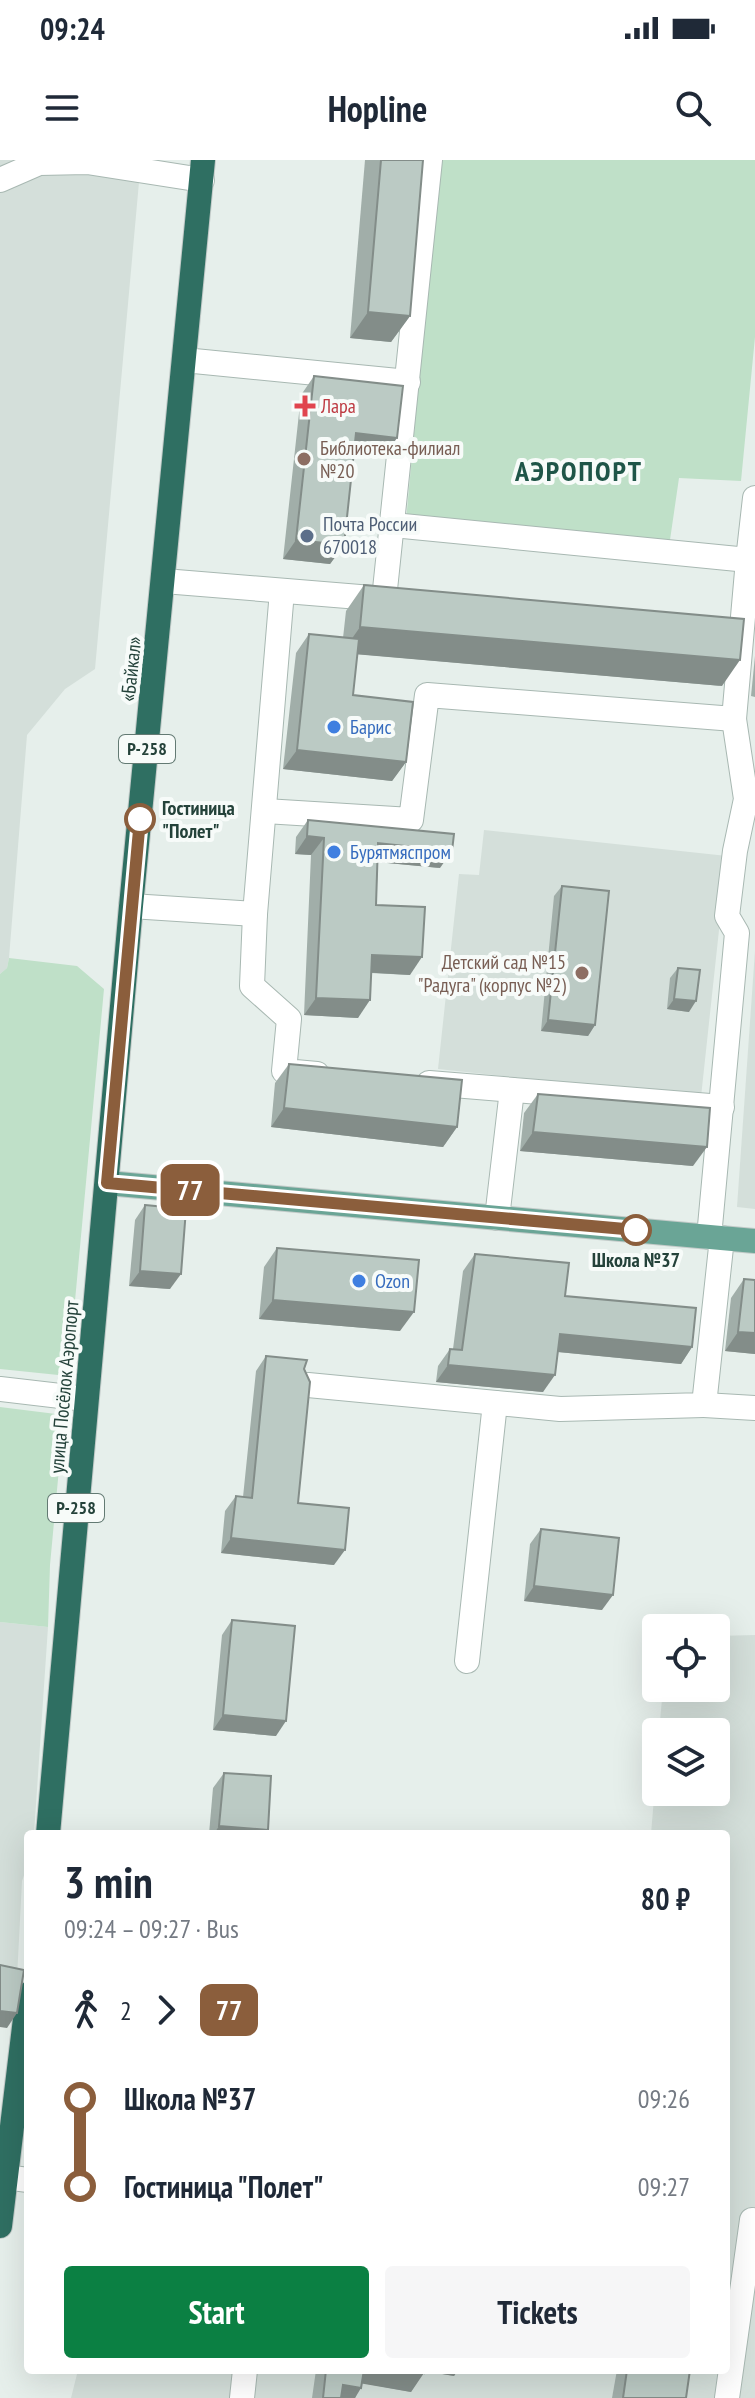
<!DOCTYPE html>
<html lang="en">
<head>
<meta charset="utf-8">
<style>
	body { margin:0; font-family:"PT Sans Narrow",sans-serif; background:#f6f6f7; color:#1f2937; height:100vh; display:flex; flex-direction:column; font-size:30px; white-space:nowrap }
	* { box-sizing:border-box; margin:0 }
	p { font-size:26px; color:#747a83 }
	.icon { flex:none; width:44px; height:44px; fill:none; stroke:currentColor; stroke-width:2; stroke-linecap:round; stroke-linejoin:round }
	.map { position:relative; flex:1; overflow:hidden }
	.side { position:absolute; left:24px; top:1670px; width:706px; height:544px; display:flex; flex-direction:column; background:#fff; border-radius:8px; box-shadow:0 8px 32px #0002 }
	.side>* { flex:none }
	.badge { padding:0 16px; border-radius:12px; font-size:28px; line-height:52px }
	.controls { position:absolute; left:642px; top:1454px; display:grid; gap:16px }
	.controls a { display:grid; place-items:center; width:88px; height:88px; border-radius:8px; background:#fff; box-shadow:0 8px 32px #0002; font-size:40px }
	.map>.badge { position:absolute; translate:-50% -50%; box-shadow:0 0 0 4px #fff }
	.legs { display:flex; align-items:center; gap:12px; height:88px; padding:0 40px; font-size:26px }
	.legs p { margin-inline-start:auto }
	.headline { display:flex; align-items:center; justify-content:space-between; height:136px; padding:0 40px }
	h1 { font-size:44px; font-weight:800; line-height:60px }
	.action { display:flex; gap:16px; margin-top:auto; padding:16px 40px }
	.action a { flex:1; height:92px; border-radius:8px; background:#0b8043; color:#fff; font-size:32px; font-weight:800; line-height:92px; text-align:center }
	.action a+a { background:#f6f6f7; color:#1f2937 }
	ul { padding:0 40px; list-style:none }
	li { display:flex; align-items:center; gap:28px; height:88px; font-size:30px }
	li i { display:grid; place-items:center; width:12px; height:100%; margin:0 10px; background:currentColor }
	li i::after { content:''; width:20px; height:20px; margin:-10px; border:6px solid; border-radius:50%; background:#fff }
	li p { margin-inline-start:auto }
	li:first-child i { background:linear-gradient(#0000 50%,currentColor 0) }
	li:last-child i { background:linear-gradient(currentColor 50%,#0000 0) }
	.status { display:flex; justify-content:space-between; align-items:center; height:56px; padding:0 40px; background:#fff; direction:ltr }
	.status svg { height:22px; fill:currentColor }
	header { display:flex; justify-content:space-between; align-items:center; height:104px; padding:0 40px; background:#fff; font-size:36px; font-weight:800 }
	.map>svg:first-child { display:block }
	.built { fill:#d4dfda }
	.green { fill:#bfe0c8 }
	.lines { fill:none; stroke-linecap:round; stroke-linejoin:round }
	.minor-casing { stroke:#a8b8b2; stroke-width:26 }
	.major-casing { stroke:#c2cac8; stroke-width:26 }
	.highway-casing { stroke:#c2cac8; stroke-width:26 }
	.minor { stroke:#fff; stroke-width:24 }
	.major { stroke:#6aa596; stroke-width:24 }
	.highway { stroke:#2f6f62; stroke-width:24 }
	.wall { fill:#a1aea9 }
	.shaded-wall { fill:#838d89 }
	.building { fill:#bbcac4; stroke:#838d89; stroke-width:2 }
	.line-1-casing { stroke:#fff; stroke-width:18 }
	.line-1 { stroke:#8b5e3c; stroke-width:12 }
	.health-dot { fill:#e0444e; stroke:#f7fbf9; stroke-width:3 }
	.education-dot { fill:#8d6e63; stroke:#f7fbf9; stroke-width:3 }
	.service-dot { fill:#5c6f8a; stroke:#f7fbf9; stroke-width:3 }
	.shop-dot { fill:#3f7fe0; stroke:#f7fbf9; stroke-width:3 }
	.stop-1-dot { fill:#fff; stroke:#8b5e3c; stroke-width:4 }
	.labels { text-anchor:middle; stroke-width:8; stroke-linejoin:round; paint-order:stroke }
	.shield { fill:#f7fbf9; stroke:#637a73; stroke-width:2 }
	.shield-label { font-size:18px; font-weight:bold; fill:#24423a }
	.health-label { font-size:20px; fill:#be3a42; stroke:#f7fbf9; text-anchor:start }
	.education-label { font-size:20px; fill:#785e54; stroke:#f7fbf9; text-anchor:start }
	.service-label { font-size:20px; fill:#4e5e75; stroke:#f7fbf9; text-anchor:start }
	.street-label { font-size:20px; fill:#24423a; stroke:#f7fbf9 }
	.shop-label { font-size:20px; fill:#366cbe; stroke:#f7fbf9; text-anchor:start }
	.stop-label { font-size:20px; font-weight:bold; fill:#24423a; stroke:#f7fbf9; text-anchor:start }
	.district-label { font-size:28px; font-weight:bold; letter-spacing:2px; fill:#1f5548; stroke:#f7fbf9 }
</style>
</head>
<body>
<div class="status"><b>09:24</b><svg viewBox="0 0 49 12"><path d="M0 12V9h3v3zM5 12V6h3v6zM10 12V3h3v9zM15 12V0h3v12zM26 1h20v11H26zM47 4h2v5h-2z"/></svg></div>
<header><svg class="icon" aria-label="menu" viewBox="0 0 24 24"><path d="M4 6h16M4 12h16M4 18h16"/></svg>Hopline<svg class="icon" aria-label="search" viewBox="0 0 24 24"><circle cx="10" cy="10" r="6"/><path d="M15 15l6 6"/></svg></header>
<div class="map">
<svg width="755" height="2238" viewBox="0 0 755 2238">
	<rect width="100%" height="100%" fill="#e6efeb"/>
	<g class="built">
		<path d="M0,0H141L95,509L65,529L27,575L9,798L7,808L0,814Z"/>
		<path d="M484,670L727,696L701,937L438,909L459,714L479,715Z"/>
		<path d="M755,791V1049L737,1047Z"/>
		<path d="M0,1462L48,1467L34,1674H28V1704L22,1721L17,1818L0,1823Z"/>
		<path d="M755,1475V2238H71L78,2210H726V1674H651L656,1614V1632H716V1572H659L663,1528H716V1476Z"/>
	</g>
	<g class="green">
		<path d="M439,0H755V177L741,321L679,318L670,380L406,361Z"/>
		<path d="M9,798L77,806L104,829L68,1216L0,1209V814L7,808Z"/>
		<path d="M0,1247L64,1255L50,1405L48,1467L0,1462Z"/>
	</g>
	<g class="lines">
		<g class="minor-casing">
			<g id="minor">
				<path d="M0,20L39,3L87,2L202,20"/>
				<path d="M184,200L408,222"/>
				<path d="M393,365L748,400L755,338"/>
				<path d="M164,421L384,439L430,0"/>
				<path d="M265,651L411,660L427,535L734,559L748,400"/>
				<path d="M131,746L255,754L282,431"/>
				<path d="M255,754L252,826L289,859L284,911L317,914"/>
				<path d="M429,923L722,947"/>
				<path d="M497,1058L512,930"/>
				<path d="M709,1077L737,773L727,756L735,691L746,639L734,559"/>
				<path d="M308,1225L560,1249L704,1245L722,1078"/>
				<path d="M0,1229L86,1239"/>
				<path d="M704,1245L755,1248"/>
				<path d="M467,1501L495,1243"/>
				<path d="M5,2017L28,2020"/>
				<path d="M242,2238L245,2210"/>
				<path d="M727,2238L752,2060"/>
			</g>
		</g>
		<g class="major-casing">
			<path id="major" d="M107,1023L755,1081"/>
		</g>
		<g class="highway-casing">
			<g id="highway">
				<path d="M48,1674L131,746L203,0"/>
				<path d="M0,2066L28,1834"/>
			</g>
		</g>
		<use href="#minor" class="minor"/>
		<use href="#major" class="major"/>
		<use href="#highway" class="highway"/>
	</g>
	<g class="wall">
		<path d="M365,0H423L410,156L391,182L350,178Z"/>
		<path d="M314,216L384,297L354,294L344,385L330,404L283,399L301,235Z"/>
		<path d="M364,425L722,526L357,494L353,535L406,602L392,621L283,609L296,493L309,474L343,478L346,451Z"/>
		<path d="M755,496V537L751,536Z"/>
		<path d="M308,660L440,708L378,702L376,745L410,815L371,813L358,858L304,855L311,695L295,694L296,677Z"/>
		<path d="M562,726L595,865L588,876L541,871L554,736Z"/>
		<path d="M678,808L689,852L667,849L670,818Z"/>
		<path d="M289,904L457,967L443,987L271,967L275,923Z"/>
		<path d="M538,934L693,1006L520,991L524,953Z"/>
		<path d="M145,1045L170,1129L129,1126L135,1060Z"/>
		<path d="M277,1088L400,1171L259,1159L264,1107Z"/>
		<path d="M475,1094L565,1136L692,1187L681,1204L558,1192L543,1232L436,1222L438,1206L450,1189H453L463,1111Z"/>
		<path d="M744,1119L755,1120V1194L725,1191L731,1138Z"/>
		<path d="M266,1196L304,1209L298,1343L334,1405L221,1393L225,1351L236,1336L243,1337L256,1211Z"/>
		<path d="M541,1369L602,1450L524,1441L530,1384Z"/>
		<path d="M232,1460L276,1576L213,1570L222,1475Z"/>
		<path d="M224,1613L265,1674H209L213,1628Z"/>
		<path d="M316,2210H458L454,2216L424,2211L411,2232L362,2223L355,2238H312Z"/>
		<path d="M617,2210H690L686,2238H612Z"/>
	</g>
	<g class="shaded-wall">
		<path d="M368,152L410,156L391,182L350,178Z"/>
		<path d="M356,273L397,278L384,297L342,293Z"/>
		<path d="M296,380L344,385L330,404L283,399Z"/>
		<path d="M360,467L740,500L722,526L342,493Z"/>
		<path d="M297,590L406,602L392,621L283,609Z"/>
		<path d="M307,676L324,678L311,695L295,694Z"/>
		<path d="M378,683L452,691L440,708L366,701Z"/>
		<path d="M372,795L422,797L410,815L360,812Z"/>
		<path d="M316,838L370,840L358,858L304,855Z"/>
		<path d="M674,839L696,841L689,852L667,849Z"/>
		<path d="M548,860L595,865L588,876L541,871Z"/>
		<path d="M284,948L457,967L443,987L271,967Z"/>
		<path d="M533,972L707,987L693,1006L520,991Z"/>
		<path d="M140,1111L181,1114L170,1129L129,1126Z"/>
		<path d="M273,1140L414,1152L400,1171L259,1159Z"/>
		<path d="M738,1172L755,1173V1194L725,1191Z"/>
		<path d="M560,1174L692,1187L681,1204L548,1191Z"/>
		<path d="M448,1205L555,1215L543,1232L436,1222Z"/>
		<path d="M231,1378L345,1390L334,1405L221,1393Z"/>
		<path d="M534,1426L613,1435L602,1450L524,1441Z"/>
		<path d="M223,1555L286,1561L276,1576L213,1570Z"/>
		<path d="M219,1666L268,1670L265,1674H214Z"/>
		<path d="M0,1851L17,1853L7,1868L0,1867Z"/>
		<path d="M361,2210H404L424,2213L411,2232L353,2222Z"/>
		<path d="M419,2210H458L454,2216Z"/>
		<path d="M343,2225L361,2228L355,2238H334Z"/>
	</g>
	<g class="building">
		<path d="M381,0H423L410,156L368,152Z"/>
		<path d="M314,216L403,226L397,278L356,273L344,385L296,380Z"/>
		<path d="M364,425L744,459L740,500L360,467Z"/>
		<path d="M309,474L359,479L353,535L413,542L406,602L297,590Z"/>
		<path d="M308,660L454,674L452,691L378,683L376,745L425,747L422,797L372,795L370,840L316,838L324,678L307,676Z"/>
		<path d="M562,726L609,731L595,865L548,860Z"/>
		<path d="M678,808L700,810L696,841L674,839Z"/>
		<path d="M289,904L462,920L457,967L284,948Z"/>
		<path d="M538,934L710,948L707,987L533,972Z"/>
		<path d="M145,1045L186,1049L181,1114L140,1111Z"/>
		<path d="M277,1088L419,1100L414,1152L273,1140Z"/>
		<path d="M475,1094L569,1103L565,1136L696,1148L692,1187L560,1174L555,1215L448,1205L450,1189L462,1190Z"/>
		<path d="M744,1119L755,1120V1173L738,1172Z"/>
		<path d="M266,1196L307,1200L304,1209L310,1222L298,1343L349,1348L345,1390L231,1378L236,1336L252,1338Z"/>
		<path d="M541,1369L619,1378L613,1435L534,1426Z"/>
		<path d="M232,1460L295,1466L286,1561L223,1555Z"/>
		<path d="M224,1613L271,1616L268,1670L219,1666Z"/>
		<path d="M0,1805L24,1810L17,1853L0,1851Z"/>
		<path d="M326,2210H364L361,2228L343,2225L341,2238H323Z"/>
		<path d="M404,2210H424V2213Z"/>
		<path d="M627,2210H690L686,2238H623Z"/>
	</g>
	<g class="lines">
		<g class="line-1-casing">
			<path id="line-1" d="M140,659L107,1023L636,1070"/>
		</g>
		<use href="#line-1" class="line-1"/>
	</g>
	<path class="health-dot" d="M301 234h8v8h8v8h-8v8h-8v-8h-8v-8h8z"/>
	<g class="education-dot">
		<circle cx="304" cy="299" r="8"/>
		<circle cx="582" cy="813" r="8"/>
	</g>
	<circle class="service-dot" cx="307" cy="376" r="8"/>
	<g class="shop-dot">
		<circle cx="334" cy="567" r="8"/>
		<circle cx="334" cy="692" r="8"/>
		<circle cx="359" cy="1121" r="8"/>
	</g>
	<g class="stop-1-dot">
		<circle cx="140" cy="659" r="14"/>
		<circle cx="636" cy="1070" r="14"/>
	</g>
	<g class="labels">
		<g class="shield">
			<rect x="119" y="575" width="56" height="28" rx="6"/>
			<rect x="48" y="1334" width="56" height="28" rx="6"/>
		</g>
		<g class="shield-label">
			<text x="147" y="595">Р-258</text>
			<text x="76" y="1354">Р-258</text>
		</g>
		<g class="health-label">
			<text x="321" y="253">Лара</text>
		</g>
		<g class="education-label">
			<text x="320" y="295">Библиотека-филиал<tspan x="320" dy="23">№20</tspan></text>
			<text x="566" y="809" text-anchor="end">Детский сад №15<tspan x="566" dy="23">"Радуга" (корпус №2)</tspan></text>
		</g>
		<g class="service-label">
			<text x="323" y="371">Почта России<tspan x="323" dy="23">670018</tspan></text>
		</g>
		<g class="street-label">
			<text transform="translate(131 509) rotate(-84)" y="7">«Байкал»</text>
			<text transform="translate(64 1227) rotate(-85)" y="7">улица Посёлок Аэропорт</text>
		</g>
		<g class="shop-label">
			<text x="350" y="574">Барис</text>
			<text x="350" y="699">Бурятмяспром</text>
			<text x="375" y="1128">Ozon</text>
		</g>
		<g class="stop-label">
			<text x="162" y="655">Гостиница<tspan x="162" dy="23">"Полет"</tspan></text>
			<text x="636" y="1107" text-anchor="middle">Школа №37</text>
		</g>
		<g class="district-label">
			<text x="579" y="321">АЭРОПОРТ</text>
		</g>
	</g>
</svg>
<div class="controls">
<a><svg class="icon" aria-label="locate" viewBox="0 0 24 24"><circle cx="12" cy="12" r="6"/><path d="M12 2v4M12 18v4M2 12h4M18 12h4"/></svg></a>
<a><svg class="icon" aria-label="layers" viewBox="0 0 24 24"><path d="M12 4l9 5-9 5-9-5zM3 14l9 5 9-5"/></svg></a>
</div>
<b class="badge" style="left:190px;top:1030px;background:#8b5e3c;color:#fff">77</b>
<section class="side">
<div class="headline"><div><h1>3 min</h1><p>09:24 – 09:27 · Bus</p></div><b>80 ₽</b></div>
<div class="legs"><svg class="icon" aria-label="walk" viewBox="0 0 24 24"><circle cx="13" cy="4" r="2"/><path d="M13 8l-2 6 4 7M11 14l-3 7M7 12l3-4h3l4 4"/></svg>2<svg class="icon" aria-label="forward" viewBox="0 0 24 24"><path d="M9 5l7 7-7 7"/></svg><b class="badge" style="background:#8b5e3c;color:#fff">77</b></div>
<ul>
<li><i style="color:#8b5e3c"></i><b>Школа №37</b><p>09:26</p></li>
<li><i style="color:#8b5e3c"></i><b>Гостиница &quot;Полет&quot;</b><p>09:27</p></li>
</ul>
<div class="action"><a>Start</a><a>Tickets</a></div>
</section>
</div>
</body>
</html>
